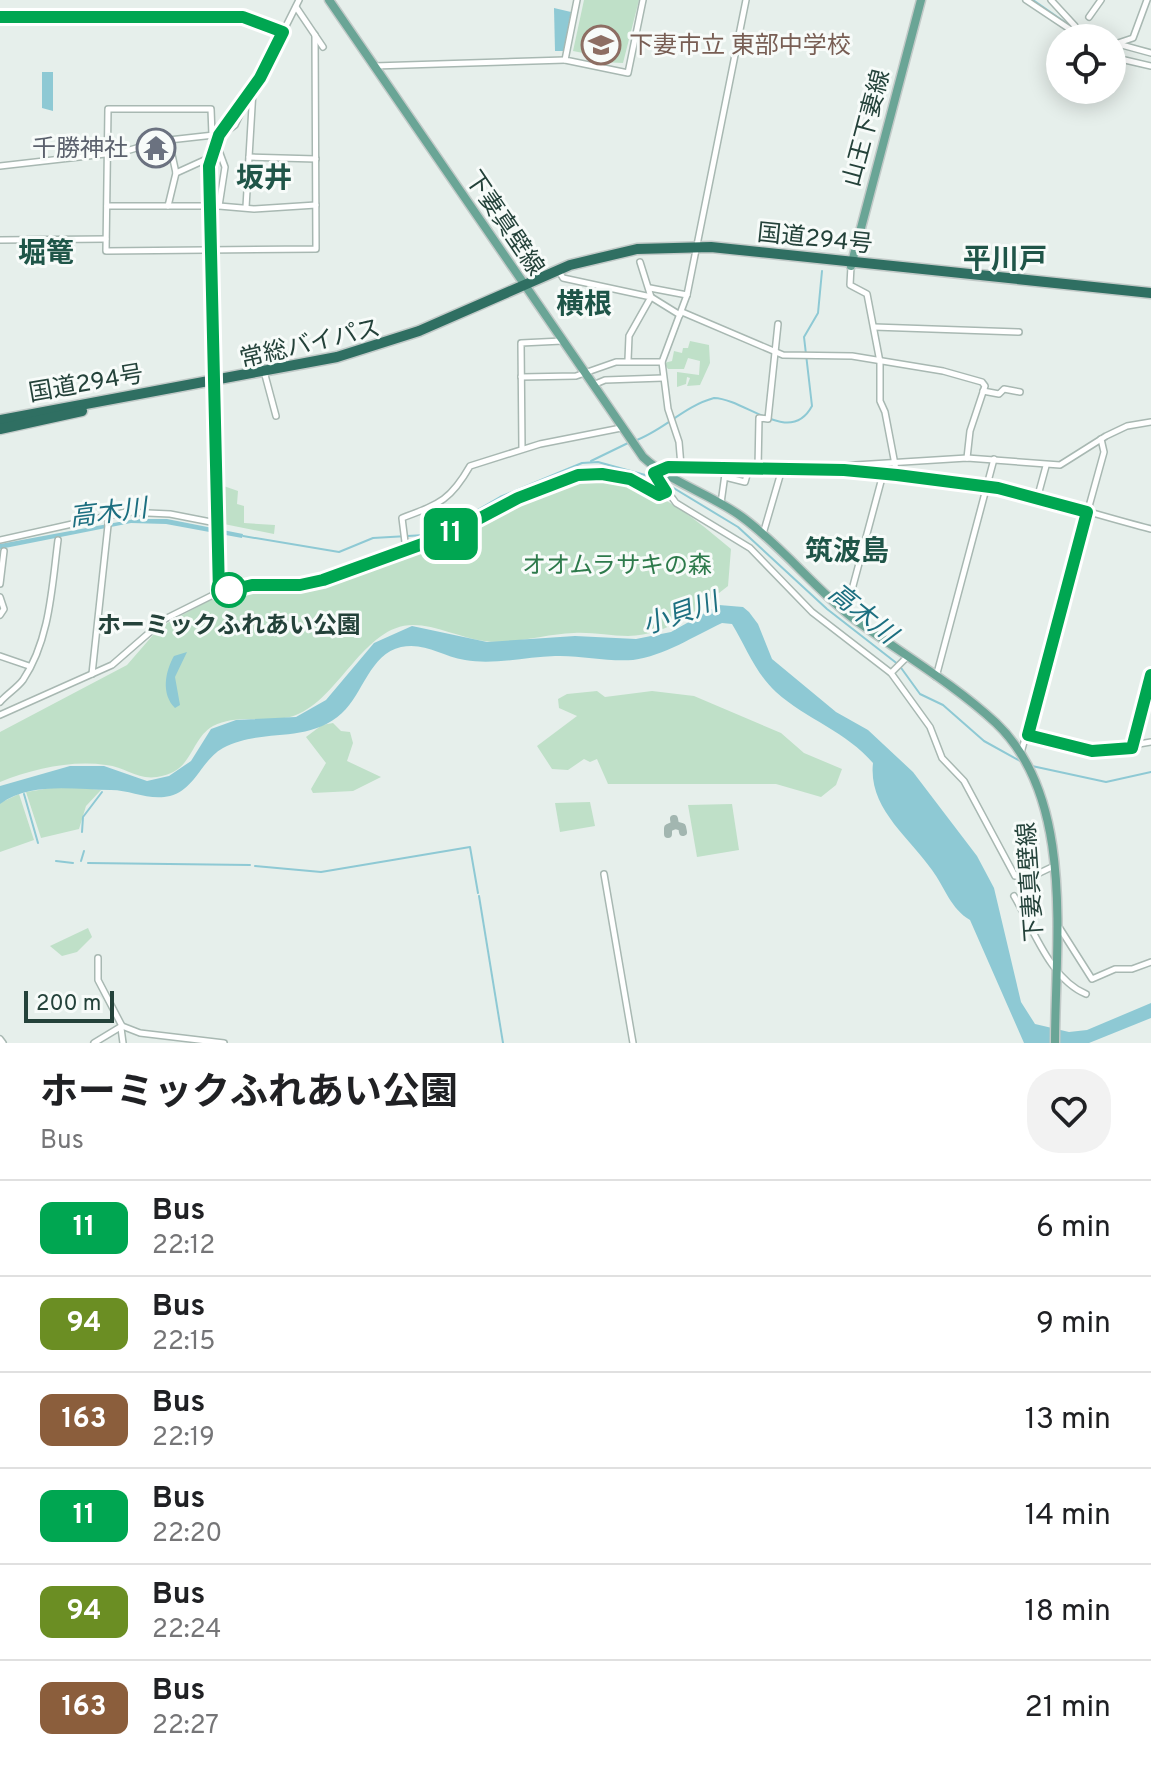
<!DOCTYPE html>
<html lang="en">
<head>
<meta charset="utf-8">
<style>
	body { margin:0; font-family:Overpass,"Noto Sans JP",sans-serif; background:#f2f2f2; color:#202124; height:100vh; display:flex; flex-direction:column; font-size:30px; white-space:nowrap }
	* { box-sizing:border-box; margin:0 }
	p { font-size:26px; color:#757577 }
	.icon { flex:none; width:44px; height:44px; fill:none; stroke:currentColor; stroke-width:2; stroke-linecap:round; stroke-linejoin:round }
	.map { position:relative; height:1043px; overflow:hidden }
	.drawer { display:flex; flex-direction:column; background:#fff; flex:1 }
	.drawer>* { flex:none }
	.badge { padding:0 16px; border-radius:12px; font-size:28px; line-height:52px }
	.buttons { position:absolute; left:1046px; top:24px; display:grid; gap:16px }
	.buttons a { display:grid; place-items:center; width:80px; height:80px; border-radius:50%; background:#fff; box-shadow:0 4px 20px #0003; font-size:40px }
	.scale { position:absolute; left:24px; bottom:20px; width:90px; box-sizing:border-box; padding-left:8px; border:4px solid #24423a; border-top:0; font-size:22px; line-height:28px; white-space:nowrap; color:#24423a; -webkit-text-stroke:6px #f7fbf9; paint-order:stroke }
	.map>.badge { position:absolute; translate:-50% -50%; box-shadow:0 0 0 4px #fff }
	.round { display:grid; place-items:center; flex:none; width:84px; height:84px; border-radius:32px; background:#f2f2f2 }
	.overview { display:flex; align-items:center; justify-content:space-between; height:136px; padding:0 40px }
	h1 { font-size:38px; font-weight:700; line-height:60px }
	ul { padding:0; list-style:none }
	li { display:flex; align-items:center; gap:24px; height:96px; padding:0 40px; border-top:2px solid #e0e0e0 }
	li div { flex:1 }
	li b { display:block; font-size:30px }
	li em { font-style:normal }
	li .badge { min-width:88px; font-weight:700; text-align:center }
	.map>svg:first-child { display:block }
	.green { fill:#bfe0c8 }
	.water { fill:#8ec9d4 }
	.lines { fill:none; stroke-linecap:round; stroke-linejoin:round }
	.stream { stroke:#8ec9d4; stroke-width:2 }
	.taxiway { stroke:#a2b6b0; stroke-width:8 }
	.minor-casing { stroke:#a8b8b2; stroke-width:8 }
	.major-casing { stroke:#c2cac8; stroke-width:11 }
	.highway-casing { stroke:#c2cac8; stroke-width:13 }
	.minor { stroke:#fff; stroke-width:5 }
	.major { stroke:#6aa596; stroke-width:8 }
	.highway { stroke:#2f6f62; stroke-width:10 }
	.line-casing { stroke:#fff; stroke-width:18 }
	.line { stroke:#00a651; stroke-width:12 }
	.stop-dot { fill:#fff; stroke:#00a651; stroke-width:4 }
	.labels { text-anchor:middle; stroke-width:6; stroke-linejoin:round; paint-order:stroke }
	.education-label { font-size:24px; fill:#785e54; stroke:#f7fbf9; text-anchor:start }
	.street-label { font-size:24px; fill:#24423a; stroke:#f7fbf9 }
	.worship-label { font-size:24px; fill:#5b616d; stroke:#f7fbf9; text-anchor:end }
	.park-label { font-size:24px; fill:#2d7a4b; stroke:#f7fbf9 }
	.stop-label { font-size:24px; font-weight:bold; fill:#24423a; stroke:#f7fbf9 }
	.water-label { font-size:26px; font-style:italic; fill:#1c6f80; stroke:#f7fbf9 }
	.quarter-label { font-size:28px; font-weight:bold; fill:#1f5548; stroke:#f7fbf9 }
</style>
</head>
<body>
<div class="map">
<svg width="1151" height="1043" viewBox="0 0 1151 1043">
	<rect width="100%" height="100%" fill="#e6efeb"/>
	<g class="green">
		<path d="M584,0H639L623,63L602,62L603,57L573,51Z"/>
		<path d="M690,341L709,345L710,363L700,385L687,386L690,378L687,377L686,384L677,387V372L699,375L700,361L688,358L684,369H668L664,363L672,361L674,351L682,353L683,348H688Z"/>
		<path d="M587,476C646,478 688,513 731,549L728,586C697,610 670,635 628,636C610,636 592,632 574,633C543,634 515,645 484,641C461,638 436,625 413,625C364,625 340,698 296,715C270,725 240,712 213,726C189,740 194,772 157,777C137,780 126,767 106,765C71,760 33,769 0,782V732L127,665L160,627L210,600L252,588L314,587L452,537L514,503L566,480Z"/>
		<path d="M218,484L238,491L237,504L244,506V523L275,525L274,534L219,523Z"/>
		<path d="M597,691L605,697L652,691L694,696L781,733L804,753L842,769L836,785L821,797L776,784H608L597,759L590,762L584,759L568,770L552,769L537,746L577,716L559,708L558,699L567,694Z"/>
		<path d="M333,723L341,731L350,732L353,743L347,761L381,777L353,791L313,793L311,789L326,763L306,737L322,725Z"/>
		<path d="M64,786L101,790L86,806L79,829L41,838L26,792Z"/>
		<path d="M19,794L34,840L0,852V803Z"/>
		<path d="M590,802L595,826L560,832L555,803Z"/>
		<path d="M732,804L739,850L697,857L688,805Z"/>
		<path d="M88,928L92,937L77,952L62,956L50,946Z"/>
	</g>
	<g class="water">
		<path d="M554,8L571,12L564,51H555Z"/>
		<path d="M42,72H53V111L42,108Z"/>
		<path d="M135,519H167L243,534L242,538L166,524L131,523L0,549V544Z"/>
		<path d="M719,605L743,607L749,612L758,624L772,659L836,712L868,730L913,772L977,856L994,888L1021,1002L1035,1024L1069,1032L1087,1030L1151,1003V1018L1089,1043H1024L970,920C951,909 945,888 932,870C909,837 868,808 873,763C847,732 806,719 776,692C756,674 746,647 732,624L722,623C694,636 664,656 633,660C607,662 581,655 555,656C525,657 494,665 465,660C441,656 425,642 401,647C370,654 363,694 342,713C307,745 262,727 223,748C201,760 196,789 170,796C149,801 131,790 111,790C76,790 32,781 0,804V786L70,766H104L147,781L169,776L191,761L211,729L236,720L296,717L326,700L374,643L412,626L487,642L575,636L636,639L671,632Z"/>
		<path d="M187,652L175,677L180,705L175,708C161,694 165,672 174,656Z"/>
	</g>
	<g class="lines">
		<g class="stream">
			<path d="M1033,0L1076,30"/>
			<path d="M634,441C663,431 684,406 714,398C746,399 790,447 812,406L804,337L818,313L822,271"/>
			<path d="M591,461L628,443"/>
			<path d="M662,481L738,527L827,609L899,665L920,694L943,705L984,741L1022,762"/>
			<path d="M243,536L339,552L373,538L425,535L452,525L500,497L582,463L598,462L656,478"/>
			<path d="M1032,766L1106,782L1151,772"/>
			<path d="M24,794L38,843"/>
			<path d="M82,832L83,817L102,792"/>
			<path d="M56,861L73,863"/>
			<path d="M81,861L84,851"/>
			<path d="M88,863L250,865"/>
			<path d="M255,866L321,872L470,847L478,893"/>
			<path d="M479,896L503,1043"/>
		</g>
		<g class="taxiway">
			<path d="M675,825L682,827L683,832"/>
			<path d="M668,834V828L675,825L674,819"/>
		</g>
		<g class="minor-casing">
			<g id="minor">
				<path d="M577,0L565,60L628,73L643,0"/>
				<path d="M1026,0L1083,38"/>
				<path d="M1051,0L1075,26"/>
				<path d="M296,7L323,47"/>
				<path d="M0,17H243L283,32"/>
				<path d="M1089,17L1101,0"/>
				<path d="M1081,37L1087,32L1096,38"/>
				<path d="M1115,44L1133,38L1147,0"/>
				<path d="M1118,44L1151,53"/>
				<path d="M1112,57L1151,66"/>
				<path d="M374,66L565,60"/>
				<path d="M212,135L211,109H108L106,251L316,249L315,35"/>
				<path d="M249,157L316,159"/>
				<path d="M0,166L123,152L160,141L223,134L235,125L247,99"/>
				<path d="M176,173L209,158"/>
				<path d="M107,206H219L225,167L218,148L214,145"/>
				<path d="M168,206L176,173L169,141"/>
				<path d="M219,206L254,209L316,205"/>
				<path d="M246,207L253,90"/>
				<path d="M0,240L106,239"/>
				<path d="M640,262L651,297L680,315"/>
				<path d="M851,266L850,285L867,294L880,362V401L885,412L897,475"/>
				<path d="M560,273L563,278L651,297L629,336L628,360"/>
				<path d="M650,288L687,295"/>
				<path d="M682,312L783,355L852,356L943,371L982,382L985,386L970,431L967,458"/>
				<path d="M874,327L1019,332"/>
				<path d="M265,375L276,416"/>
				<path d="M521,377L576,376L616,362H662"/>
				<path d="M593,385L605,380L663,378"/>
				<path d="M983,391L999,394L1004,389L1020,392"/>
				<path d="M522,449L521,343L562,341"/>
				<path d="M681,466L679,442L668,409L662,362L687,295L746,0"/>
				<path d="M758,468L759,418L768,419L778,324"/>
				<path d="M837,470L839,466L967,458L1060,465L1106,436L1127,426L1151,422"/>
				<path d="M725,477L745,482L749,468"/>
				<path d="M1037,499L1046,466"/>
				<path d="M721,503L726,467"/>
				<path d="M763,534L782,469"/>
				<path d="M0,540L126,512L170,514L216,523"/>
				<path d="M406,550L402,518C439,504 450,501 470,466L540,444L621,428"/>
				<path d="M0,584L4,551"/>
				<path d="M219,593L209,166L219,135L260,78L299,0"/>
				<path d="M0,597L4,609L0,615"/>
				<path d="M846,612L883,474"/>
				<path d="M0,656L29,666"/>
				<path d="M891,673L907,657"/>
				<path d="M92,674L109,516"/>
				<path d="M936,677L994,459"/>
				<path d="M0,702C7,694 17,688 23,680C50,640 52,586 58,540"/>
				<path d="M0,715L112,665L165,619L213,595L252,585H300L323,580L450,534L518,498L578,475L602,474L630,479L657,495L666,492"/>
				<path d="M1028,735L1098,751L1151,742"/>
				<path d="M1132,748L1151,675"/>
				<path d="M1021,753L1104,452L1101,439"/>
				<path d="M1054,866L1029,878L1015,876L964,781L942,758L930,727L891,673L812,612L750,548L676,503L654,473C674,452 957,479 998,488C1049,499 1100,516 1151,529"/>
				<path d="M604,874L633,1043"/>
				<path d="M1014,896C1033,928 1050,979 1086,994"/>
				<path d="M1059,927L1092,979L1115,969H1132L1151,962"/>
				<path d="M98,958V980L122,1026L140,1033L224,1043"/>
				<path d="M121,1028L123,1043"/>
				<path d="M0,1039L3,1043"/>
				<path d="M94,1043L122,1026"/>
			</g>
		</g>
		<g class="major-casing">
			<g id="major">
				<path d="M329,0L643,457C671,483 711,494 742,517C783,547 814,588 854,619C901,653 954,684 996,723C1076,799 1055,943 1055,1043"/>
				<path d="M851,266L921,0"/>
			</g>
		</g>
		<g class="highway-casing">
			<g id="highway">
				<path d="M0,420L337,357L419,331L570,265L637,249L711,247L1151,293"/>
				<path d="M0,429L82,411"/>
			</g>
		</g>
		<use href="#minor" class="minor"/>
		<use href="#major" class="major"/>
		<use href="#highway" class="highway"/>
	</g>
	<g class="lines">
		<g class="line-casing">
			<path id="line" d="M0,17H243L283,32L260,78L219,135L209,166L219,593L252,585H300L323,580L450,534L518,498L578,475L602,474L630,479L659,495L666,492L654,473L668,467L844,470L897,475L998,488L1087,512L1028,735L1092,751L1132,748L1151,675"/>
		</g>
		<use href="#line" class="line"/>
	</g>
	<defs>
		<g id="school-ring" transform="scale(2)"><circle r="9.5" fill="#f7fbf9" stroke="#8d6e63" stroke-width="1.5"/><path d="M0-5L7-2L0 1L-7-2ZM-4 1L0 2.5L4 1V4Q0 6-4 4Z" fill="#8d6e63"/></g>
		<g id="temple-ring" transform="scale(2)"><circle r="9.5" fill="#f7fbf9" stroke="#6b7280" stroke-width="1.5"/><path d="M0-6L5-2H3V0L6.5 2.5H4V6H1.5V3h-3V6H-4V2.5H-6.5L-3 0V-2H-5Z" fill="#6b7280"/></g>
	</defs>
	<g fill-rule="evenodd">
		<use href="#school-ring" x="601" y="45"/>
		<use href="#temple-ring" x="156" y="148"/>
	</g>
	<circle class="stop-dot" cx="229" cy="590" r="16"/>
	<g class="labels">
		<g class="education-label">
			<text x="629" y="53">下妻市立 東部中学校</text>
		</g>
		<g class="street-label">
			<text transform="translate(866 128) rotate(-75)" y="8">山王下妻線</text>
			<text transform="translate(505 223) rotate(56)" y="8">下妻真壁線</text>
			<text transform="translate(815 238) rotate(6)" y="8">国道294号</text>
			<text transform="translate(310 343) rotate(-13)" y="8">常総バイパス</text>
			<text transform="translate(86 383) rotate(-10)" y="8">国道294号</text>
			<text transform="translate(1030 882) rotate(-94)" y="8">下妻真壁線</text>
		</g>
		<g class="worship-label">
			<text x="128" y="156">千勝神社</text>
		</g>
		<g class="park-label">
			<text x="617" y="573">オオムラサキの森</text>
		</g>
		<g class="stop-label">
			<text x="229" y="633">ホーミックふれあい公園</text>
		</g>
		<g class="water-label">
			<text transform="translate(108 512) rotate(-7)" y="9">高木川</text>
			<text transform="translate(680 613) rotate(-19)" y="9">小貝川</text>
			<text transform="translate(863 613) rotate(39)" y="9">高木川</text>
		</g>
		<g class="quarter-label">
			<text x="264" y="187">坂井</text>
			<text x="46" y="262">堀篭</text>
			<text x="1005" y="268">平川戸</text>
			<text x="584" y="313">横根</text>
			<text x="847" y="560">筑波島</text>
		</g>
	</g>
</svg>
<div class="buttons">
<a><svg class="icon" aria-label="locate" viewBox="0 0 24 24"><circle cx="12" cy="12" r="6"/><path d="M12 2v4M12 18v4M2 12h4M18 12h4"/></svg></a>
</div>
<div class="scale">200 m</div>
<b class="badge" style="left:451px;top:534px;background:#00a651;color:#fff">11</b>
</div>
<section class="drawer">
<div class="overview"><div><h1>ホーミックふれあい公園</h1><p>Bus</p></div><a class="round"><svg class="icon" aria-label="heart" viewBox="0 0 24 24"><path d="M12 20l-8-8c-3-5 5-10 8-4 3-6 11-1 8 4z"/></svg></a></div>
<ul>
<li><span class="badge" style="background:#00a651;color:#fff">11</span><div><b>Bus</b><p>22:12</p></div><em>6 min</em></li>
<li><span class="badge" style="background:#6b8e23;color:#fff">94</span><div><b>Bus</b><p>22:15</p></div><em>9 min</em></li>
<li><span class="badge" style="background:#8b5e3c;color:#fff">163</span><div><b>Bus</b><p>22:19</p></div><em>13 min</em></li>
<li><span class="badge" style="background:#00a651;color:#fff">11</span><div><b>Bus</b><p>22:20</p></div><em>14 min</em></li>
<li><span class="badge" style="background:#6b8e23;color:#fff">94</span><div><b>Bus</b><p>22:24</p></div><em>18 min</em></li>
<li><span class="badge" style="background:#8b5e3c;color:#fff">163</span><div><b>Bus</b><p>22:27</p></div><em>21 min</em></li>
</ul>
</section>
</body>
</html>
